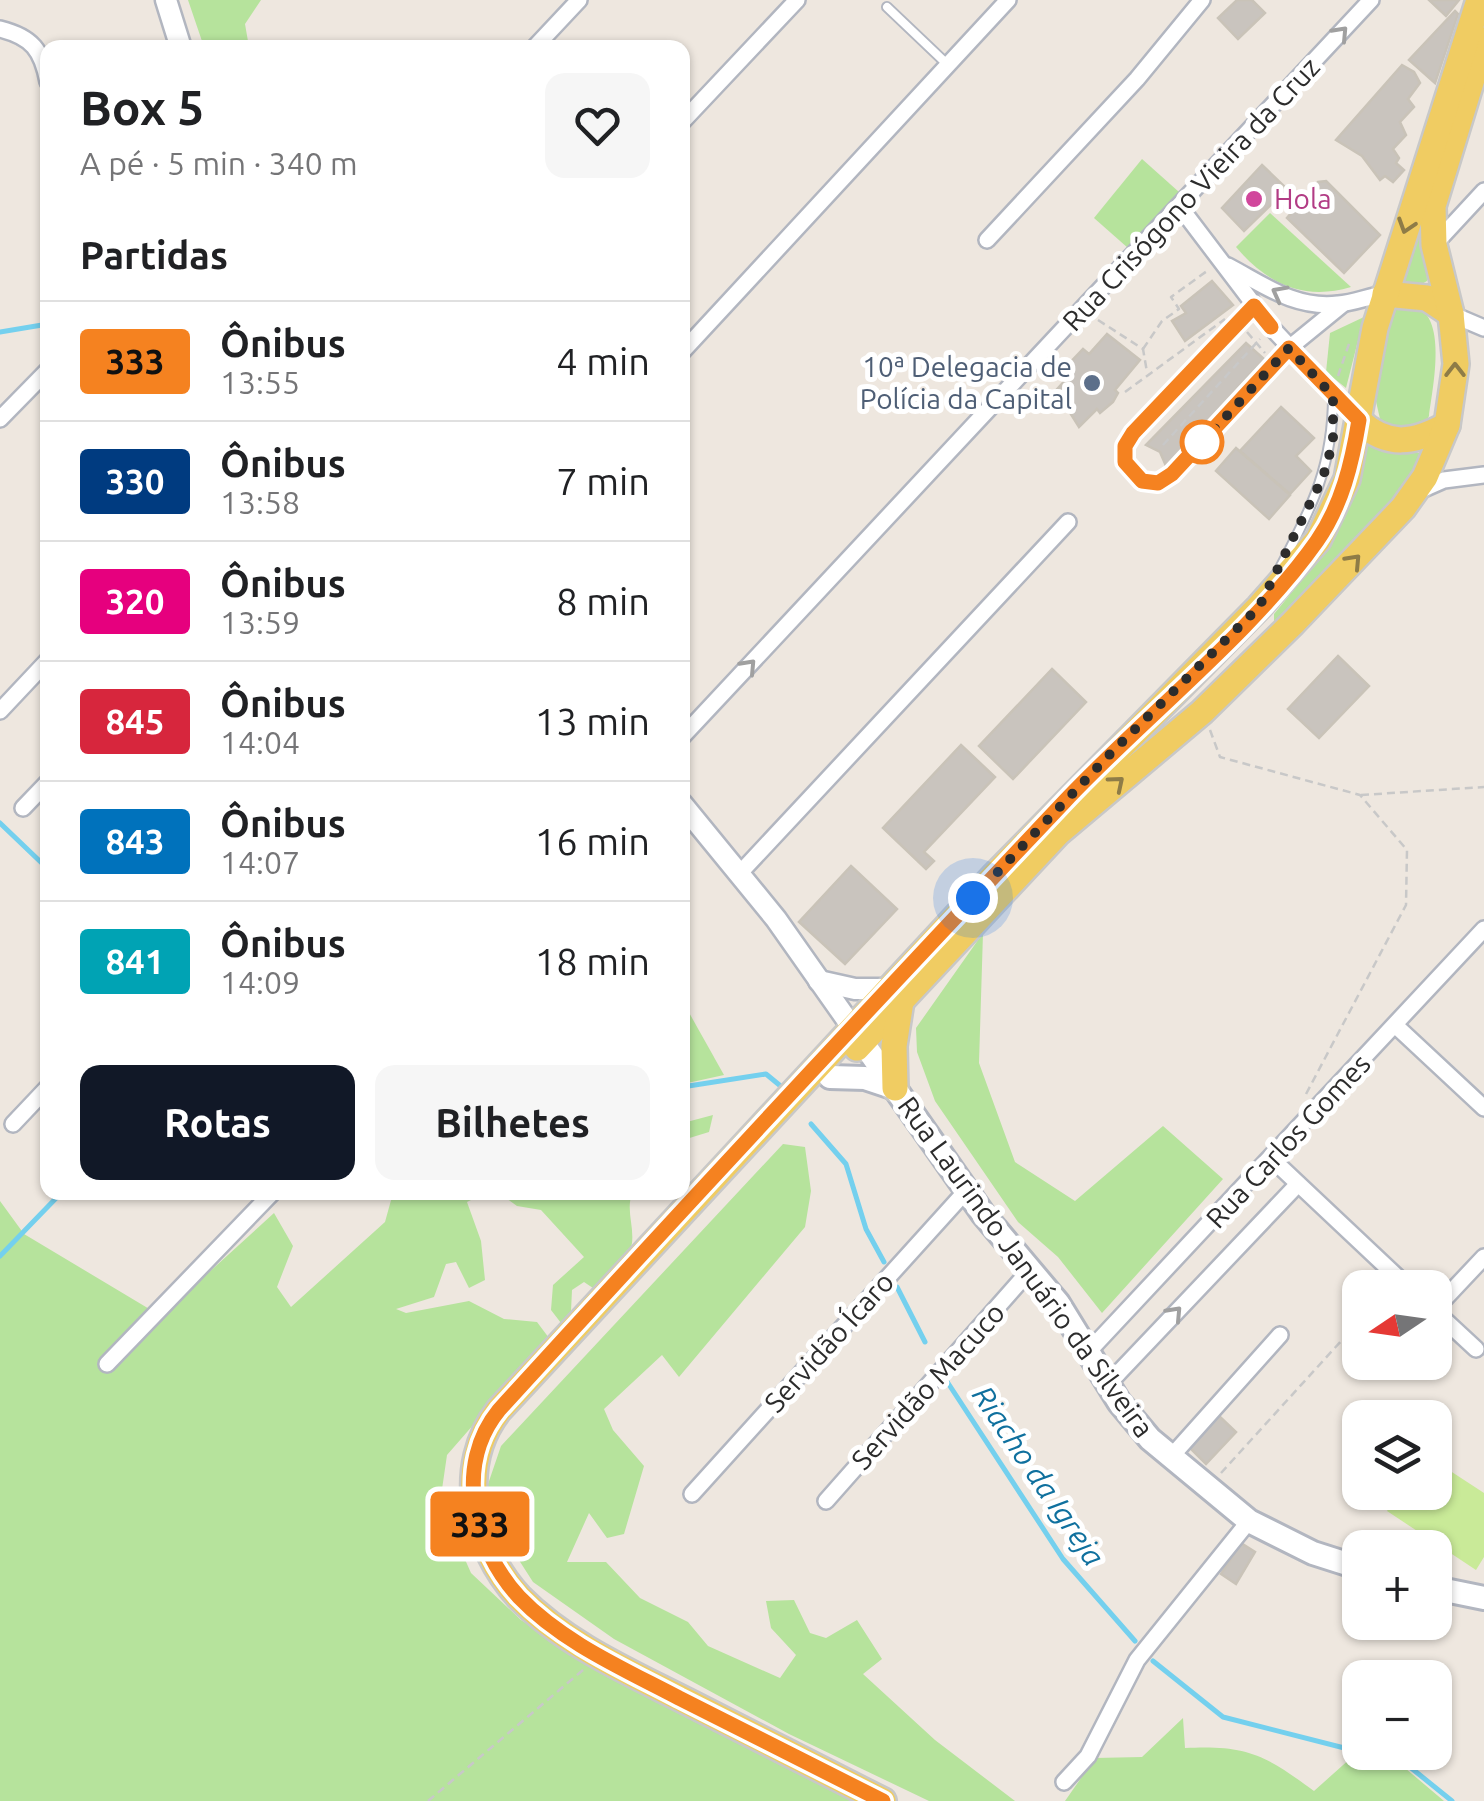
<!DOCTYPE html>
<html lang="pt">
<head>
<meta charset="utf-8">
<style>
	body { margin:0; font-family:Ubuntu,sans-serif; background:#f6f6f6; color:#202124; height:100vh; display:flex; flex-direction:column; font-size:38px; white-space:nowrap }
	* { box-sizing:border-box; margin:0 }
	p { font-size:32px; color:#757577 }
	.icon { flex:none; width:55px; height:55px; fill:none; stroke:currentColor; stroke-width:2; stroke-linecap:round; stroke-linejoin:round }
	.map { position:relative; flex:1; overflow:hidden }
	.drawer { position:absolute; left:40px; top:40px; width:650px; height:1160px; display:flex; flex-direction:column; background:#fff; border-radius:20px; box-shadow:0 2px 8px #0004 }
	.drawer>* { flex:none }
	.badge { padding:0 20px; border-radius:8px; font-size:35px; line-height:65px }
	.needle { width:65px; rotate:257deg }
	.controls { position:absolute; left:1342px; top:1270px; display:grid; gap:20px }
	.controls a { display:grid; place-items:center; width:110px; height:110px; border-radius:20px; background:#fff; box-shadow:0 2px 8px #0004; font-size:50px }
	.you { position:absolute; width:50px; height:50px; margin:-25px; border:8px solid #fff; border-radius:50%; background:#1a73e8; box-shadow:0 0 0 15px #1a73e833 }
	.map>.badge { position:absolute; translate:-50% -50%; box-shadow:0 0 0 5px #fff }
	h2 { padding:0 40px; font-size:38px; line-height:90px }
	.round { display:grid; place-items:center; flex:none; width:105px; height:105px; border-radius:20px; background:#f6f6f6 }
	.headline { display:flex; align-items:center; justify-content:space-between; height:170px; padding:0 40px }
	h1 { font-size:48px; font-weight:600; line-height:75px }
	.primary-button { display:flex; gap:20px; margin-top:auto; padding:20px 40px }
	.primary-button a { flex:1; height:115px; border-radius:20px; background:#111827; color:#fff; font-size:40px; font-weight:600; line-height:115px; text-align:center }
	.primary-button a+a { background:#f6f6f6; color:#202124 }
	ul { padding:0; list-style:none }
	li { display:flex; align-items:center; gap:30px; height:120px; padding:0 40px; border-top:2px solid #e0e0e0 }
	li div { flex:1 }
	li b { display:block; font-size:38px }
	li em { font-style:normal }
	li .badge { min-width:110px; font-weight:700; text-align:center }
	.map>svg:first-child { display:block }
	.green { fill:#b6e39c }
	.pitch { fill:#c9ea98 }
	.lines { fill:none; stroke-linecap:round; stroke-linejoin:round }
	.stream { stroke:#74d0ee; stroke-width:5 }
	.building { fill:#c9c4be; stroke:#c9c3b8; stroke-width:2.5 }
	.service-casing { stroke:#b2b6c0; stroke-width:12 }
	.minor-casing { stroke:#b2b6c0; stroke-width:20 }
	.tertiary-casing { stroke:#b2b6c0; stroke-width:25 }
	.secondary-casing { stroke:#b2b6c0; stroke-width:28 }
	.primary-casing { stroke:#c8c8c8; stroke-width:30 }
	.path { stroke:#c8c8c8; stroke-width:2.5; stroke-dasharray:8 5; stroke-linecap:butt }
	.service { stroke:#fff; stroke-width:8 }
	.minor { stroke:#fff; stroke-width:15 }
	.tertiary { stroke:#fff; stroke-width:20 }
	.secondary { stroke:#fff; stroke-width:22 }
	.primary { stroke:#f0cc62; stroke-width:25 }
	.oneway { stroke:#a0a0a0 }
	.oneway2 { stroke:#8e7c47 }
	.line-casing { stroke:#fff; stroke-width:22 }
	.line { stroke:#f58220; stroke-width:15 }
	.walk { stroke:#2c2c2c; stroke-width:10; stroke-dasharray:0 18 }
	.hotel-dot { fill:#d1479c; stroke:#fff; stroke-width:4 }
	.service-dot { fill:#5c6f8a; stroke:#fff; stroke-width:4 }
	.stop-dot { fill:#fff; stroke:#f58220; stroke-width:5 }
	.labels { text-anchor:middle; stroke-width:10; stroke-linejoin:round; paint-order:stroke }
	.street-label { font-size:28px; fill:#2c2c2c; stroke:#fff }
	.hotel-label { font-size:28px; fill:#b23c85; stroke:#fff; text-anchor:start }
	.service-label { font-size:28px; fill:#4e5e75; stroke:#fff; text-anchor:end }
	.water-label { font-size:30px; font-style:italic; fill:#0f709e; stroke:#fff }
</style>
</head>
<body>
<div class="map">
<svg width="1484" height="1801" viewBox="0 0 1484 1801">
	<rect width="100%" height="100%" fill="#eee7df"/>
	<g class="green">
		<path d="M188,0H261L245,24L249,47H204Z"/>
		<path d="M1142,159L1179,192L1128,248L1094,218Z"/>
		<path d="M1422,204C1422,231 1427,256 1427,281L1418,286L1396,282Z"/>
		<path d="M1270,213L1351,287C1304,301 1267,284 1236,247Z"/>
		<path d="M1391,307C1398,307 1410,305 1416,307C1448,319 1432,391 1429,416L1424,425L1406,433L1380,419L1375,397Z"/>
		<path d="M1364,317L1346,388L1326,372L1330,333Z"/>
		<path d="M1372,443L1389,453H1421L1422,458L1383,516L1274,624V614C1318,562 1352,513 1367,446Z"/>
		<path d="M983,933L979,1063L1015,1162L1075,1201L1163,1126L1223,1179L1102,1313L1058,1257L1018,1222L935,1101L917,1052L916,1028Z"/>
		<path d="M682,1006L687,1009L724,1075L683,1084Z"/>
		<path d="M713,1115L709,1132L683,1140V1123Z"/>
		<path d="M783,1144L805,1147L811,1191L805,1227L679,1377L662,1355L604,1409L613,1430L644,1466L624,1534L607,1538L589,1513L567,1562H606L640,1598L688,1622L708,1646L780,1678L796,1655L771,1628L766,1601L794,1600L810,1633L826,1638L857,1620L882,1659L863,1674L935,1740L1015,1801H929L789,1734L614,1639L533,1582L501,1532L487,1487L501,1446Z"/>
		<path d="M393,1193H485L467,1202L481,1241L485,1280L469,1288L456,1262L446,1264L434,1297L396,1309L406,1313L469,1301L504,1319L537,1322L549,1338L447,1455L440,1503L471,1573L521,1620L587,1661L860,1801H0V1201L24,1234L161,1316L274,1213L293,1246L277,1287L291,1307L385,1222Z"/>
		<path d="M499,1193H632C626,1211 634,1225 632,1243C630,1260 609,1279 599,1292L584,1282L572,1290L571,1311L561,1323L551,1310L553,1285L584,1257L541,1210L517,1206Z"/>
		<path d="M1183,1718L1185,1748C1248,1745 1265,1755 1314,1791L1352,1757L1405,1768L1444,1801H1065L1095,1758L1142,1757Z"/>
	</g>
	<path class="pitch" d="M1435,1461L1484,1493V1557L1476,1570L1387,1511L1399,1493L1435,1492Z"/>
	<g class="lines">
		<g class="stream">
			<path d="M0,332L48,324"/>
			<path d="M0,823L48,869"/>
			<path d="M682,1087L766,1074L783,1088"/>
			<path d="M811,1124L846,1164L866,1229L884,1262"/>
			<path d="M0,1256L62,1192"/>
			<path d="M897,1287L925,1342"/>
			<path d="M946,1380L1063,1559L1135,1641"/>
			<path d="M1153,1661L1223,1717L1360,1752"/>
			<path d="M1363,1752L1405,1763L1452,1801"/>
		</g>
	</g>
	<g class="building">
		<path d="M1237,0H1252L1265,13L1238,39L1218,18Z"/>
		<path d="M1429,0H1459L1446,16Z"/>
		<path d="M1455,11L1458,14L1435,83L1409,60Z"/>
		<path d="M1402,65L1414,72L1420,83L1408,99L1414,107L1400,122L1406,135L1393,149L1399,158L1396,163L1404,170L1393,182L1385,176L1380,180L1362,156L1336,140Z"/>
		<path d="M1262,165L1287,189L1244,231L1222,208Z"/>
		<path d="M1326,181L1380,235L1344,273L1287,218L1318,182Z"/>
		<path d="M1212,281L1233,305L1185,341L1172,321L1186,313L1181,306Z"/>
		<path d="M1107,334L1140,360L1115,390L1118,393L1113,402L1100,413L1097,409L1079,427L1069,411L1049,398L1069,376L1063,370L1083,349L1089,354Z"/>
		<path d="M1246,343L1264,359L1166,466L1160,452L1146,445Z"/>
		<path d="M1281,407L1314,438L1296,456L1311,471L1290,494L1240,451Z"/>
		<path d="M1236,448L1290,495L1269,519L1216,471Z"/>
		<path d="M1338,656L1369,686L1319,738L1288,709Z"/>
		<path d="M1052,669L1086,702L1013,779L979,746Z"/>
		<path d="M961,745L995,777L924,852L934,861L926,869L883,828Z"/>
		<path d="M851,866L897,909L845,964L799,922Z"/>
		<path d="M1219,1416L1236,1432L1206,1464L1189,1447Z"/>
		<path d="M1241,1543L1255,1552L1236,1584L1221,1574Z"/>
	</g>
	<g class="lines">
		<g class="service-casing">
			<g id="service">
				<path d="M887,7L948,65"/>
				<path d="M1253,307L1133,433L1125,446V462L1142,481L1158,483L1172,474L1289,348"/>
				<path d="M1281,566C1313,506 1333,464 1333,396"/>
			</g>
		</g>
		<g class="minor-casing">
			<g id="minor">
				<path d="M0,29C32,37 42,50 48,82"/>
				<path d="M534,48L579,0"/>
				<path d="M682,122L797,0"/>
				<path d="M1180,207L1271,327L1359,421"/>
				<path d="M987,240L1137,79L1202,0"/>
				<path d="M1434,245L1484,191"/>
				<path d="M1228,266C1264,285 1295,309 1338,304C1354,303 1369,296 1385,294"/>
				<path d="M1451,314L1484,328"/>
				<path d="M1289,348L1343,304"/>
				<path d="M682,352L1008,0"/>
				<path d="M0,419L48,370"/>
				<path d="M1419,491L1444,480L1484,475"/>
				<path d="M0,711L48,660"/>
				<path d="M682,737L1371,0"/>
				<path d="M23,808L48,782"/>
				<path d="M740,873L1068,522"/>
				<path d="M1395,1025L1484,1108"/>
				<path d="M13,1124L48,1087"/>
				<path d="M1272,1159L1409,1288"/>
				<path d="M1435,1309L1484,1257"/>
				<path d="M1435,1311L1476,1349"/>
				<path d="M1089,1351L1484,929"/>
				<path d="M107,1364L273,1192"/>
				<path d="M1108,1384L1298,1184"/>
				<path d="M1170,1458L1280,1335"/>
				<path d="M692,1494L966,1191"/>
				<path d="M826,1501L1030,1270"/>
				<path d="M1064,1782L1088,1756L1137,1660L1249,1521"/>
			</g>
		</g>
		<g class="tertiary-casing">
			<g id="tertiary">
				<path d="M166,0L181,48"/>
				<path d="M682,804L776,919L852,1027"/>
				<path d="M819,981L855,989H888"/>
			</g>
		</g>
		<g class="secondary-casing">
			<g id="secondary">
				<path d="M854,1030L983,1214L1058,1303L1119,1402L1150,1439L1249,1521L1313,1553L1360,1568"/>
				<path d="M830,1077L865,1078L895,1088"/>
				<path d="M1435,1588L1484,1598"/>
			</g>
		</g>
		<g class="primary-casing">
			<g id="primary">
				<path d="M1385,294L1427,298L1451,314"/>
				<path d="M1359,421C1388,448 1414,443 1447,425"/>
				<path d="M857,1048L1058,833L1202,712L1293,623L1403,508L1425,477L1447,425L1456,364L1451,314L1434,245L1433,206L1484,40"/>
				<path d="M895,1088L894,1046L901,1001"/>
				<path d="M883,1801C817,1768 752,1734 686,1701C629,1672 565,1644 519,1597C473,1547 455,1466 499,1410L995,875L1259,607L1318,540L1347,479L1375,328L1479,0"/>
			</g>
		</g>
		<g class="path">
			<path d="M1098,320L1143,349L1147,372"/>
			<path d="M1247,332L1265,353"/>
			<path d="M1143,349L1162,321L1179,309L1171,297L1207,271"/>
			<path d="M1338,376L1350,341"/>
			<path d="M1125,392L1225,319"/>
			<path d="M1163,445L1260,339"/>
			<path d="M1210,730L1220,757L1360,795L1407,850L1406,905L1305,1096"/>
			<path d="M1361,795L1484,787"/>
			<path d="M1221,1473L1342,1340"/>
			<path d="M428,1801L583,1670"/>
		</g>
		<use href="#service" class="service"/>
		<use href="#minor" class="minor"/>
		<use href="#tertiary" class="tertiary"/>
		<use href="#secondary" class="secondary"/>
		<use href="#primary" class="primary"/>
	</g>
	<defs><path id="oneway-chevron" d="M-2-3.5L2.5 0L-2 3.5" fill="none" stroke-width="1.6" stroke-linecap="round" stroke-linejoin="round" transform="scale(2.5)"/></defs>
	<g class="oneway">
		<use href="#oneway-chevron" transform="translate(1341 33) rotate(-47)"/>
		<use href="#oneway-chevron" transform="translate(1279 293) rotate(-152)"/>
		<use href="#oneway-chevron" transform="translate(749 666) rotate(-47)"/>
		<use href="#oneway-chevron" transform="translate(1175 1313) rotate(-47)"/>
	</g>
	<g class="oneway2">
		<use href="#oneway-chevron" transform="translate(1406 226) rotate(108)"/>
		<use href="#oneway-chevron" transform="translate(1455 370) rotate(-90)"/>
		<use href="#oneway-chevron" transform="translate(1354 561) rotate(-47)"/>
		<use href="#oneway-chevron" transform="translate(1117 783) rotate(-40)"/>
	</g>
	<g class="lines">
		<g class="line-casing">
			<path id="line" d="M883,1801C815,1766 747,1732 679,1698C624,1669 562,1642 519,1597C473,1547 454,1465 499,1410C686,1205 875,1002 1065,801C1143,718 1253,632 1317,541C1342,505 1352,463 1359,420L1289,348L1172,474L1158,483L1142,481L1125,462V446L1133,433L1254,306L1271,327"/>
		</g>
		<use href="#line" class="line"/>
		<path class="walk" d="M973,898L1113,751L1259,607L1323,477L1333,442V396L1289,348L1198,447L1202,442"/>
	</g>
	<circle class="hotel-dot" cx="1254" cy="199" r="10"/>
	<circle class="service-dot" cx="1092" cy="383" r="10"/>
	<circle class="stop-dot" cx="1202" cy="442" r="20"/>
	<g class="labels">
		<g class="street-label">
			<text transform="translate(1191 194) rotate(-47)" y="10">Rua Crisógono Vieira da Cruz</text>
			<text transform="translate(1288 1141) rotate(-47)" y="10">Rua Carlos Gomes</text>
			<text transform="translate(1026 1267) rotate(54)" y="10">Rua Laurindo Januário da Silveira</text>
			<text transform="translate(829 1342) rotate(-48)" y="10">Servidão Ícaro</text>
			<text transform="translate(928 1386) rotate(-48)" y="10">Servidão Macuco</text>
		</g>
		<g class="hotel-label">
			<text x="1274" y="209">Hola</text>
		</g>
		<g class="service-label">
			<text x="1072" y="377">10ª Delegacia de<tspan x="1072" dy="32">Polícia da Capital</tspan></text>
		</g>
		<g class="water-label">
			<text transform="translate(1038 1476) rotate(56)" y="10">Riacho da Igreja</text>
		</g>
	</g>
</svg>
<div class="controls">
<a><svg class="needle" viewBox="-14 -14 28 28"><path d="M0-13l5 13h-10z" fill="#e53935"/><path d="M0 13l5-13h-10z" fill="#757577"/></svg></a>
<a><svg class="icon" aria-label="layers" viewBox="0 0 24 24"><path d="M12 4l9 5-9 5-9-5zM3 14l9 5 9-5"/></svg></a>
<a>+</a>
<a>−</a>
</div>
<div class="you" style="left:973px;top:898px"></div>
<b class="badge" style="left:480px;top:1524px;background:#f58220;color:#111">333</b>
<section class="drawer">
<div class="headline"><div><h1>Box 5</h1><p>A pé · 5 min · 340 m</p></div><a class="round"><svg class="icon" aria-label="heart" viewBox="0 0 24 24"><path d="M12 20l-8-8c-3-5 5-10 8-4 3-6 11-1 8 4z"/></svg></a></div>
<h2>Partidas</h2>
<ul>
<li><span class="badge" style="background:#f58220;color:#111">333</span><div><b>Ônibus</b><p>13:55</p></div><em>4 min</em></li>
<li><span class="badge" style="background:#003b80;color:#fff">330</span><div><b>Ônibus</b><p>13:58</p></div><em>7 min</em></li>
<li><span class="badge" style="background:#e6007e;color:#fff">320</span><div><b>Ônibus</b><p>13:59</p></div><em>8 min</em></li>
<li><span class="badge" style="background:#d7263d;color:#fff">845</span><div><b>Ônibus</b><p>14:04</p></div><em>13 min</em></li>
<li><span class="badge" style="background:#0072bc;color:#fff">843</span><div><b>Ônibus</b><p>14:07</p></div><em>16 min</em></li>
<li><span class="badge" style="background:#00a3b4;color:#fff">841</span><div><b>Ônibus</b><p>14:09</p></div><em>18 min</em></li>
</ul>
<div class="primary-button"><a>Rotas</a><a>Bilhetes</a></div>
</section>
</div>
</body>
</html>
